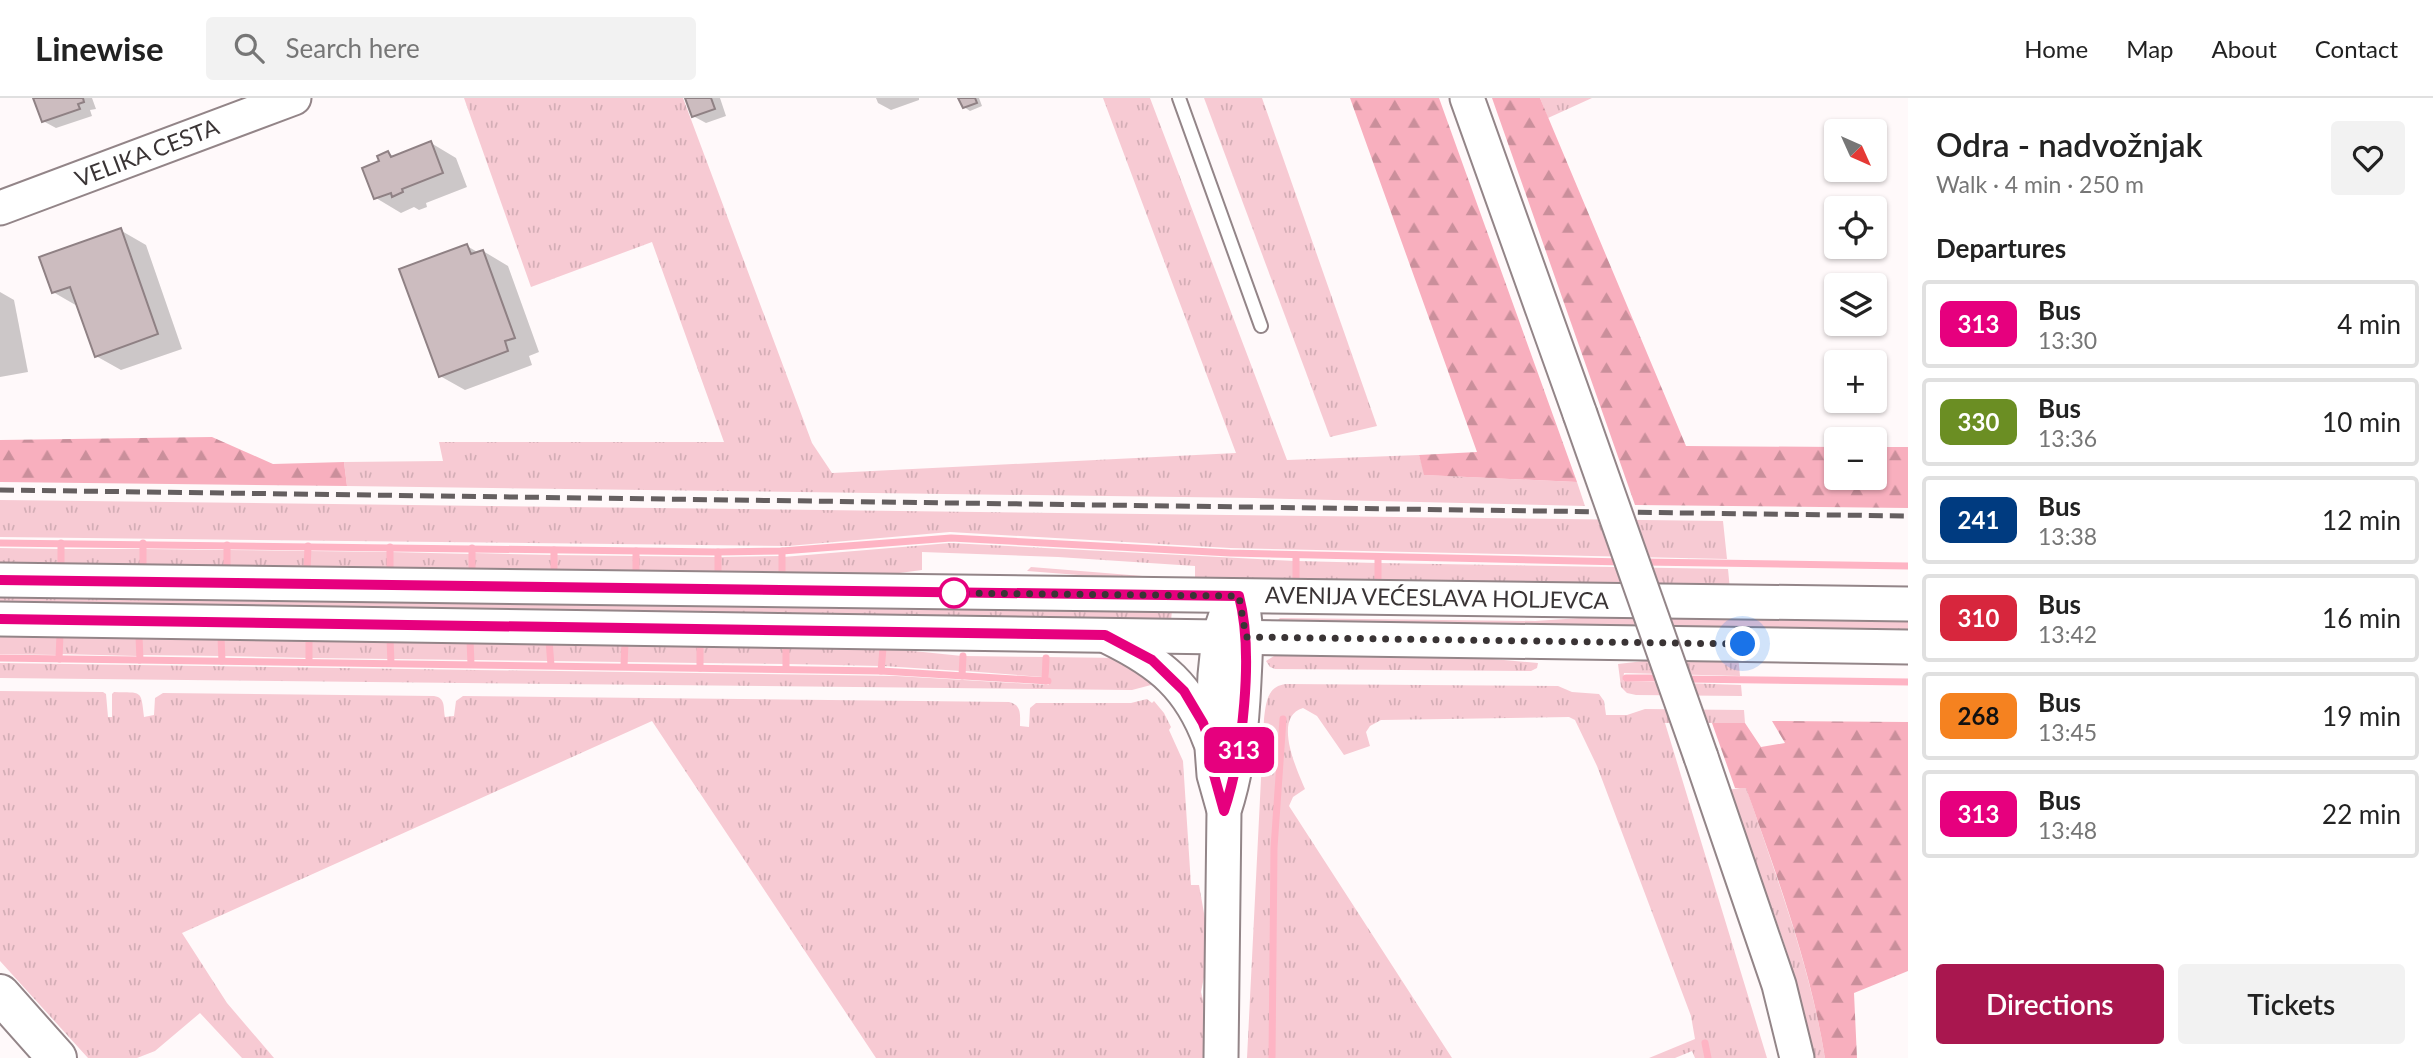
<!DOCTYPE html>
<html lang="en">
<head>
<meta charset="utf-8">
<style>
	body { margin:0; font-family:Lato,sans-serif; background:#f2f2f2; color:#222; height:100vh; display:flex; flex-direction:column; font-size:26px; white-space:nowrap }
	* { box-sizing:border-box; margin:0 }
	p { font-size:23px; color:#767676 }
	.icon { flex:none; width:38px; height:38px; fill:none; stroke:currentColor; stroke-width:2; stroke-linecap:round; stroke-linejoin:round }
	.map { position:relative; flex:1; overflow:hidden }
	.sheet { display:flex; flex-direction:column; background:#fff; width:525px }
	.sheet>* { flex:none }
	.badge { padding:0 14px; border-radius:10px; font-size:24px; line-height:46px }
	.needle { width:46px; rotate:135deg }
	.tools { position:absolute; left:1824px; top:21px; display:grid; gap:14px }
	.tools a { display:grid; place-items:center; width:63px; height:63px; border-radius:7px; background:#fff; box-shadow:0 2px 5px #0004; font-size:35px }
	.you { position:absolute; width:35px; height:35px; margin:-18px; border:5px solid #fff; border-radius:50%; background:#1a73e8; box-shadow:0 0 0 10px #1a73e833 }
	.map>.badge { position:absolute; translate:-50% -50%; box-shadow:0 0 0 4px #fff }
	h2 { padding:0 28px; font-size:26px; line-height:63px }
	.round { display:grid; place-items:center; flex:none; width:74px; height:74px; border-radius:7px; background:#f2f2f2 }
	.headline { display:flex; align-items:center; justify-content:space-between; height:119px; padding:0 28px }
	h1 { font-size:33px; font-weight:600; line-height:52px }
	.button { display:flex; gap:14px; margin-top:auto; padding:14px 28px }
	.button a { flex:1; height:80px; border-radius:7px; background:#a9174f; color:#fff; font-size:28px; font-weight:600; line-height:80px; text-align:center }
	.button a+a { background:#f2f2f2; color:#222 }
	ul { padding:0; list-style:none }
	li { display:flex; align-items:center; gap:21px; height:88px; margin:0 14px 10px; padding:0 14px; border:4px solid #e0e0e0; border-radius:7px }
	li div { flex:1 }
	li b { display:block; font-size:26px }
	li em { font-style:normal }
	li .badge { min-width:77px; font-weight:700; text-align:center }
	header { display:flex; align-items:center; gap:42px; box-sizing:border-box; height:98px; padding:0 35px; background:#fff; border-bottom:2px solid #e0e0e0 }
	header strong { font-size:33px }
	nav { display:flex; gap:38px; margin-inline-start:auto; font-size:24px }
	.search { width:490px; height:63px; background:#f2f2f2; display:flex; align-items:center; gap:18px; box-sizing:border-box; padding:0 24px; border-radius:7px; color:#767676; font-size:26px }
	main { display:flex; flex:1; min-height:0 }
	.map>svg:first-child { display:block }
	.grass { fill:url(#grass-tufts) }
	.forest { fill:url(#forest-firs) }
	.shadow { fill:#0003 }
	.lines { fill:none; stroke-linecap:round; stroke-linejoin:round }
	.stream { stroke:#feb4c4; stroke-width:7 }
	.building { fill:#ccbcbf; stroke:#8f8184; stroke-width:2 }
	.lane-casing { stroke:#938588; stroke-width:16 }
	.secondary-casing { stroke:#938588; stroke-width:37 }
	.highway-casing { stroke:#938588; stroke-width:42 }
	.lane { stroke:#fff; stroke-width:12 }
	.secondary { stroke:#fff; stroke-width:33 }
	.highway { stroke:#fff; stroke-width:38 }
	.rail { stroke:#655f60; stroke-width:5; stroke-dasharray:14 7; stroke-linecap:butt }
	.secondary-bridge-casing { stroke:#938588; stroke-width:37; stroke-linecap:butt }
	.secondary-bridge { stroke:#fff; stroke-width:33 }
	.line-casing { stroke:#fff; stroke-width:16 }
	.line { stroke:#e6007e; stroke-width:10 }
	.walk { stroke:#3a3435; stroke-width:7; stroke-dasharray:0 12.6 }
	.stop-dot { fill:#fff; stroke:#e6007e; stroke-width:3.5 }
	.labels { text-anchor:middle; stroke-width:5; stroke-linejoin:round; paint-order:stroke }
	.street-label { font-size:23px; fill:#3a3435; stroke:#fff }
</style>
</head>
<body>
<header>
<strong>Linewise</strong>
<div class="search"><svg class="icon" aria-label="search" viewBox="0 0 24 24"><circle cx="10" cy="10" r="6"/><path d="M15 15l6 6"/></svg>Search here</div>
<nav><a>Home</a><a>Map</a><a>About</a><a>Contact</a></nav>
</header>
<main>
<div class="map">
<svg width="1908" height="960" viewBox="0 0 1908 960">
	<defs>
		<pattern id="grass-tufts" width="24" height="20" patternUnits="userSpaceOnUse" patternTransform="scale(1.75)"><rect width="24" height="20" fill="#f7cad3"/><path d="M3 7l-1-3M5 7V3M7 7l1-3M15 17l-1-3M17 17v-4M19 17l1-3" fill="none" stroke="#d4aeb6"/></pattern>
		<pattern id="forest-firs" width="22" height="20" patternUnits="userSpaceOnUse" patternTransform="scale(1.75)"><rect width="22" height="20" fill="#f8afbe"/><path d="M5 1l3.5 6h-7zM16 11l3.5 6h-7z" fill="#ca8f9b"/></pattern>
	</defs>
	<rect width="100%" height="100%" fill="#fff9fa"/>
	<g class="grass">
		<path d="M464,0H683L812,345L832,375L1236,355L1103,0H1150L1287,362L1419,357L1425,377L1577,384L1585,408L1254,400L347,388L344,364L443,363L439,344H724L652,144L531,189Z"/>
		<path d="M1204,0H1262L1377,328L1330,339Z"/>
		<path d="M1540,0H1592L1548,20Z"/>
		<path d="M0,402L1723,423L1727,461L1230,450L950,434L788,448L0,439Z"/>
		<path d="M950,445L1295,463L1294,484H1195V468L1058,459L922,454V472L869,479L784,478L783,459Z"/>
		<path d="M0,450L59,451V470L0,469Z"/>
		<path d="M61,451H142L141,471L62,469Z"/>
		<path d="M144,451L226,452L225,472L145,470Z"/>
		<path d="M228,452L307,453L306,473L229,471Z"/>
		<path d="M309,453L388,454V474L309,472Z"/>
		<path d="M390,454L471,456L470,475L391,473Z"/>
		<path d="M473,455L552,457V476L473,474Z"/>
		<path d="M555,457L635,458L634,477L555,475Z"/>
		<path d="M637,458L717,459L716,478L638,476Z"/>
		<path d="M781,458V479L720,477L719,459Z"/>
		<path d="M1297,463L1377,465L1376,485L1298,482Z"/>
		<path d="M1379,465L1728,471L1730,492L1380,484Z"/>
		<path d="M1031,469L1167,480L1169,484L1027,473Z"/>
		<path d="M0,496L1172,511L1171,524L0,509Z"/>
		<path d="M1626,517L1908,520V532L1276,524L1280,520L1535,523Z"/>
		<path d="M0,535L58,536L57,557L0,556Z"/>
		<path d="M62,537H138V558L60,556Z"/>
		<path d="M141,538H219L220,558L141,557Z"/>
		<path d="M222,539H307L308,560L223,558Z"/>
		<path d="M311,540H388L389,561L311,560Z"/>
		<path d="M392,541H467L469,562L392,561Z"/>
		<path d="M471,542H547L549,563L473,562Z"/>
		<path d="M551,543H623V564L552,563Z"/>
		<path d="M627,544H698L699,565L626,564Z"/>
		<path d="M701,545L784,546L785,566L702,565Z"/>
		<path d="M788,546L881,550L880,568L788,566Z"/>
		<path d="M884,550L962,558L961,573L883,568Z"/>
		<path d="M1415,554L1538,565L1537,570L1531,573L1275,571L1270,569L1266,563L1279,555Z"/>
		<path d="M1695,557H1738L1740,578L1624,575L1623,583L1741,587L1742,598L1636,597L1627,595L1621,589L1618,566Z"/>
		<path d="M965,558L1044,559L1043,579L965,573Z"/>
		<path d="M1047,559L1118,560L1153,574L1151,587L1132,592L0,580V565L896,578L1049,587Z"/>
		<path d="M1286,586L1558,588L1572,594L1599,596L1604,603L1606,617H1627L1645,611L1744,612L1745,625H1665L1767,960H1695L1692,953L1675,960H1649L1695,941L1691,918L1597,668L1575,622L1569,619L1381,622L1370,628L1366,634L1370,648L1344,657L1317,618L1303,610C1272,619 1297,672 1305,691L1293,699L1289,708L1452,960H1247L1264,621C1266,605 1267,588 1286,586Z"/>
		<path d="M0,593L103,594L106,596L108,619H112V596L114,594C142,595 141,591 144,619L154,617L155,600L163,595L434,598C446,600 443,609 445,619L454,618L456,603L463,598L1009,604C1022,607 1020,617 1020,628L1029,629L1030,610L1036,605H1131L1147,601L1152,605L1154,603L1164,615L1171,629L1169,632L1183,663L1191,787H1199L1210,849L1201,894L1205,910L1206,960H876L652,623L182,835L227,905L274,960H242L200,915L155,953L137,960H88L0,863Z"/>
		<path d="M1746,689C1776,778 1810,867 1825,960H1813C1799,869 1759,778 1728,692Z"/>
	</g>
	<g class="forest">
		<path d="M1350,0H1439L1577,384L1424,377L1419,357L1477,354Z"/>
		<path d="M1492,0H1540L1686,348L1836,349V380H1874V349H1908V410L1635,407Z"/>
		<path d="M212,339L273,366L344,364L347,388L0,384V342Z"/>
		<path d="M1772,623L1908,624V873L1854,895L1857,960H1825C1810,867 1777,778 1746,690H1735L1712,625H1745L1761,649L1785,645Z"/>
	</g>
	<g class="shadow">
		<path d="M35,0H92L96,11L90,12L92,18L56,30L43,23Z"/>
		<path d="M687,0H720L726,18L706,25L693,18Z"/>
		<path d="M876,0H919V2L891,12L878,5Z"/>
		<path d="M960,0H979L982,8L970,13L964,9Z"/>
		<path d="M431,45L456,60L467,89L426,105L427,109L419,112L414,109L401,115L376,100L381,64L388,55L395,59Z"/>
		<path d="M120,132L146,147L182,251L121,272L96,258L79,209L53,194Z"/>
		<path d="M467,148L479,155L483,153L508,168L539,254L529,258L532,267L465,292L440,278Z"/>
		<path d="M0,194L14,202L28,274L0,279Z"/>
	</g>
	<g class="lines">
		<g class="stream">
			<path d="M0,445L718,454L782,453L951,440L1230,455L1624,464"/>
			<path d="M61,445V470"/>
			<path d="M390,449V474"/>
			<path d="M554,452V476"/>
			<path d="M718,454V478"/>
			<path d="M1296,457V483"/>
			<path d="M1643,464L1908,468"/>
			<path d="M143,470V445"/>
			<path d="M227,472V447"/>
			<path d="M307,473L308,448"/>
			<path d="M472,475V450"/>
			<path d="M636,476V453"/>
			<path d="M782,479V453"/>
			<path d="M1378,484V459"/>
			<path d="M139,538L140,562"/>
			<path d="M221,539L222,563"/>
			<path d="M309,539V564"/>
			<path d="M390,541L391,565"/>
			<path d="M470,542L471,566"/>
			<path d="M549,543L551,567"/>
			<path d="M700,545V570"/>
			<path d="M786,546V571"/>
			<path d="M0,560L881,573L1048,583"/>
			<path d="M59,561L60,536"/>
			<path d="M624,568L625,544"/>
			<path d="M881,573L883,550"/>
			<path d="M962,578L963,558"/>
			<path d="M1626,580H1662"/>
			<path d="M1685,581L1908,584"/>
			<path d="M1045,583L1046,560"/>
			<path d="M1705,945L1708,960"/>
			<path d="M1272,960L1274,750L1283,621"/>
		</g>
	</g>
	<g class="building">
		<path d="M33,0H83L84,4L78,6L80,11L42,24Z"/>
		<path d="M685,0H711L715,11L692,19Z"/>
		<path d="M958,0H975L977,5L963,10Z"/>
		<path d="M431,43L443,75L402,91L403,94L392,99L391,95L374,101L362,70L379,63L377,58L388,53L391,59Z"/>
		<path d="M121,130L158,236L95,259L70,189L52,195L39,159Z"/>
		<path d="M467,146L471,156L483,152L515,240L505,243L508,253L439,279L399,171Z"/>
	</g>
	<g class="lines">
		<g class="lane-casing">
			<path id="lane" d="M1179,0L1261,228"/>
		</g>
		<g class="secondary-casing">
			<g id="secondary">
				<path d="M1467,0L1580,316"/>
				<path d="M0,110L294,0"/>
				<path d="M0,482L1908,506"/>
				<path d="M0,521L1908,549"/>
				<path d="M1110,540C1161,565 1190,589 1210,643"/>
				<path d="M1701,659L1779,887L1797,960"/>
				<path d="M1223,709L1214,677L1212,650L1215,577L1219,538L1226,517"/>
				<path d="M1221,960L1224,713C1238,670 1242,627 1244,583C1245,561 1247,539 1244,517"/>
			</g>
		</g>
		<g class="highway-casing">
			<path id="highway" d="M0,896L57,960"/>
		</g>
		<use href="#lane" class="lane"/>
		<use href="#secondary" class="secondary"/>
		<use href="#highway" class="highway"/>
		<path class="rail" d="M0,392L1908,418"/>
		<g class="secondary-bridge-casing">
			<path id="secondary-bridge" d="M1580,316L1701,659"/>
		</g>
		<use href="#secondary-bridge" class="secondary-bridge"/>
	</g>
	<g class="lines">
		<g class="line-casing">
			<path id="line" d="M0,482L1239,498C1254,555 1243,656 1224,713L1214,677L1212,650L1203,625L1184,593L1152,562L1105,537L0,521"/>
		</g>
		<use href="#line" class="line"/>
		<path class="walk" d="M954,495L1239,498L1246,539L1743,546"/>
	</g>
	<circle class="stop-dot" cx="954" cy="495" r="14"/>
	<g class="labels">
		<g class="street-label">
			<text transform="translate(147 55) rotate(-21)" y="8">VELIKA CESTA</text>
			<text transform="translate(1437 500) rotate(1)" y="8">AVENIJA VEĆESLAVA HOLJEVCA</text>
		</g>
	</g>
</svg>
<div class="tools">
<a><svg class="needle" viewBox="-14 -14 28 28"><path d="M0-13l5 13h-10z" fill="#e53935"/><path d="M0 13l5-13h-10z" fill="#767676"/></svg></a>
<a><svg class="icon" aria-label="locate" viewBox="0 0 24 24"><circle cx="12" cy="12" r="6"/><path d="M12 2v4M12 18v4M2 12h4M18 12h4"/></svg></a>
<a><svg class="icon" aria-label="layers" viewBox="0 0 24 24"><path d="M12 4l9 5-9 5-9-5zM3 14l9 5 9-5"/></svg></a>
<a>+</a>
<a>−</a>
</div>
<div class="you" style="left:1743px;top:546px"></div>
<b class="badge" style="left:1239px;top:652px;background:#e6007e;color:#fff">313</b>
</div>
<section class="sheet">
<div class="headline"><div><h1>Odra - nadvožnjak</h1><p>Walk · 4 min · 250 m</p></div><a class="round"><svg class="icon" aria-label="heart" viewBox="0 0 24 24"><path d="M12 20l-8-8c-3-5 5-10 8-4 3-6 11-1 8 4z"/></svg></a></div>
<h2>Departures</h2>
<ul>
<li><span class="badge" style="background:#e6007e;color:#fff">313</span><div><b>Bus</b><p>13:30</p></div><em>4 min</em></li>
<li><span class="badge" style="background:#6b8e23;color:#fff">330</span><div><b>Bus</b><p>13:36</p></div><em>10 min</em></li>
<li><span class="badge" style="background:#003b80;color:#fff">241</span><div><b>Bus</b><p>13:38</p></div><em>12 min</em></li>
<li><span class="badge" style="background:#d7263d;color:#fff">310</span><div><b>Bus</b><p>13:42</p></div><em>16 min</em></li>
<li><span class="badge" style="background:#f58220;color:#111">268</span><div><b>Bus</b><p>13:45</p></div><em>19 min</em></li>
<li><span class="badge" style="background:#e6007e;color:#fff">313</span><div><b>Bus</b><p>13:48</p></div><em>22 min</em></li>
</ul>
<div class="button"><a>Directions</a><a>Tickets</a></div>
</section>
</main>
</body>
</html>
